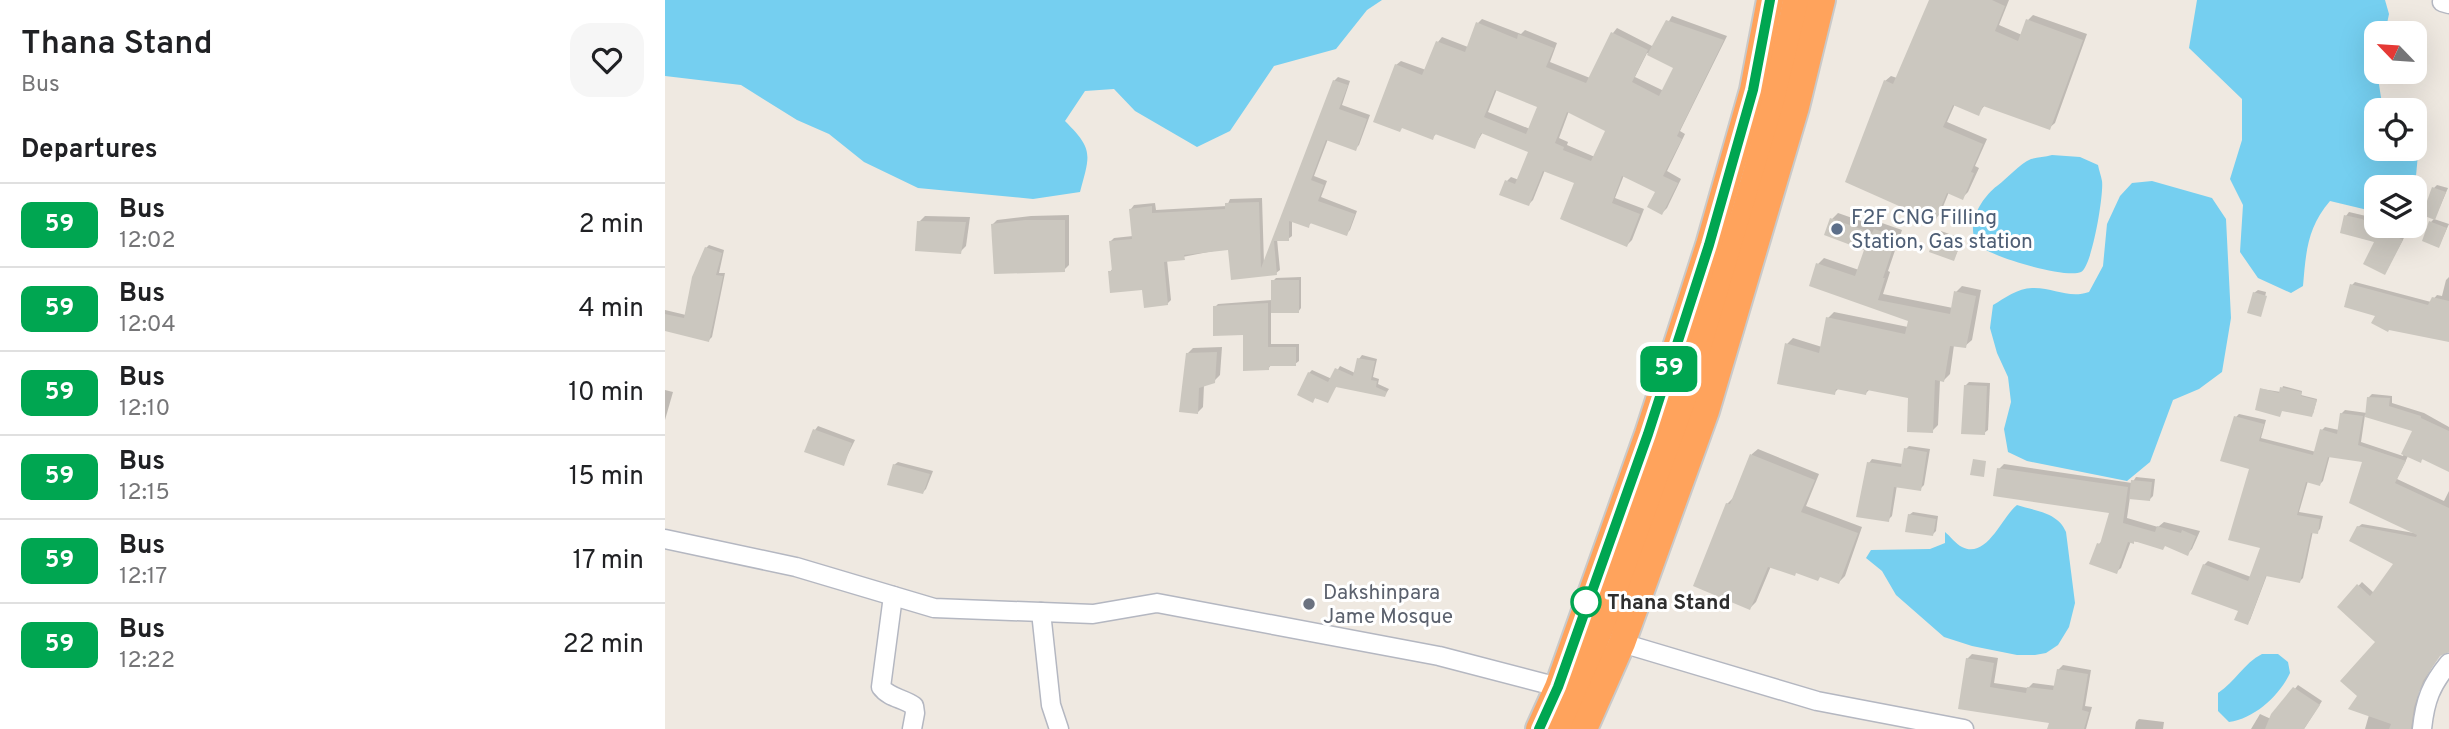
<!DOCTYPE html>
<html lang="en">
<head>
<meta charset="utf-8">
<style>
	body { margin:0; font-family:Overpass,sans-serif; background:#f6f6f6; color:#202124; height:100vh; display:flex; flex-direction:column; font-size:26px; white-space:nowrap }
	* { box-sizing:border-box; margin:0 }
	p { font-size:23px; color:#757577 }
	.icon { flex:none; width:38px; height:38px; fill:none; stroke:currentColor; stroke-width:2; stroke-linecap:round; stroke-linejoin:round }
	.map { position:relative; flex:1; overflow:hidden }
	.panel { display:flex; flex-direction:column; background:#fff; width:665px }
	.panel>* { flex:none }
	.badge { padding:0 14px; border-radius:10px; font-size:24px; line-height:46px }
	.needle { width:46px; rotate:295deg }
	.buttons { position:absolute; left:1699px; top:21px; display:grid; gap:14px }
	.buttons a { display:grid; place-items:center; width:63px; height:63px; border-radius:14px; background:#fff; box-shadow:0 7px 28px #0002; font-size:35px }
	.map>.badge { position:absolute; translate:-50% -50%; box-shadow:0 0 0 4px #fff }
	h2 { padding:0 21px; font-size:26px; line-height:63px }
	.round { display:grid; place-items:center; flex:none; width:74px; height:74px; border-radius:21px; background:#f6f6f6 }
	.head { display:flex; align-items:center; justify-content:space-between; height:119px; padding:0 21px }
	h1 { font-size:33px; font-weight:600; line-height:52px }
	ul { padding:0; list-style:none }
	li { display:flex; align-items:center; gap:21px; height:84px; padding:0 21px; border-top:2px solid #e0e0e0 }
	li div { flex:1 }
	li b { display:block; font-size:26px }
	li em { font-style:normal }
	li .badge { min-width:77px; font-weight:700; text-align:center }
	main { display:flex; flex:1; min-height:0 }
	.map>svg:first-child { display:block }
	.water { fill:#75cff0 }
	.shadow { fill:#0003; fill-rule:evenodd }
	.building { fill:#cbc7bf; fill-rule:evenodd }
	.lines { fill:none; stroke-linecap:round; stroke-linejoin:round }
	.minor-casing { stroke:#b4b7c1; stroke-width:21 }
	.highway-casing { stroke:#c9c9c9; stroke-width:30 }
	.minor { stroke:#fff; stroke-width:18 }
	.highway { stroke:#ffa35c; stroke-width:26 }
	.line-casing { stroke:#fff; stroke-width:16 }
	.line { stroke:#00a651; stroke-width:10 }
	.service-dot { fill:#5c6f8a; stroke:#fff; stroke-width:2.5 }
	.stop-dot { fill:#fff; stroke:#00a651; stroke-width:3.5 }
	.worship-dot { fill:#6b7280; stroke:#fff; stroke-width:2.5 }
	.labels { text-anchor:middle; stroke-width:6; stroke-linejoin:round; paint-order:stroke }
	.service-label { font-size:21px; fill:#4e5e75; stroke:#fff; text-anchor:start }
	.worship-label { font-size:21px; fill:#5b616d; stroke:#fff; text-anchor:start }
	.stop-label { font-size:21px; font-weight:bold; fill:#2e2e2e; stroke:#fff; text-anchor:start }
</style>
</head>
<body>
<main>
<section class="panel">
<div class="head"><div><h1>Thana Stand</h1><p>Bus</p></div><a class="round"><svg class="icon" aria-label="heart" viewBox="0 0 24 24"><path d="M12 20l-8-8c-3-5 5-10 8-4 3-6 11-1 8 4z"/></svg></a></div>
<h2>Departures</h2>
<ul>
<li><span class="badge" style="background:#00a651;color:#fff">59</span><div><b>Bus</b><p>12:02</p></div><em>2 min</em></li>
<li><span class="badge" style="background:#00a651;color:#fff">59</span><div><b>Bus</b><p>12:04</p></div><em>4 min</em></li>
<li><span class="badge" style="background:#00a651;color:#fff">59</span><div><b>Bus</b><p>12:10</p></div><em>10 min</em></li>
<li><span class="badge" style="background:#00a651;color:#fff">59</span><div><b>Bus</b><p>12:15</p></div><em>15 min</em></li>
<li><span class="badge" style="background:#00a651;color:#fff">59</span><div><b>Bus</b><p>12:17</p></div><em>17 min</em></li>
<li><span class="badge" style="background:#00a651;color:#fff">59</span><div><b>Bus</b><p>12:22</p></div><em>22 min</em></li>
</ul>
</section>
<div class="map">
<svg width="1784" height="729" viewBox="0 0 1784 729">
	<rect width="100%" height="100%" fill="#efe9e1"/>
	<g class="water">
		<path d="M0,0H717L702,10L671,49L609,66L565,131L532,147L470,111L449,89L420,91L400,121C429,150 425,154 415,192L368,199L253,188L199,162L164,134L132,120L76,85L0,76Z"/>
		<path d="M1532,0H1720L1724,14L1720,33H1712V72L1718,110H1712V149H1749L1753,154L1750,187H1712L1711,212L1665,201C1642,228 1641,252 1638,286L1626,293L1593,278L1575,252L1578,205L1565,179L1577,140V99L1524,48Z"/>
		<path d="M1387,155L1415,157L1433,165C1434,170 1436,176 1437,181C1439,194 1427,267 1416,272C1402,279 1325,257 1314,245C1298,227 1317,197 1332,186C1343,178 1354,164 1366,159C1372,157 1380,157 1387,155Z"/>
		<path d="M1487,181L1547,198L1561,219L1566,318L1557,372L1534,389L1508,400L1485,462L1462,481L1362,461L1343,452L1339,429L1346,402L1343,377L1332,353L1325,328L1328,305C1340,298 1354,287 1369,288C1390,288 1404,299 1424,292L1438,266L1442,224L1455,196L1467,183Z"/>
		<path d="M1352,505C1370,511 1393,512 1401,532L1410,603L1404,627L1393,645L1381,653L1370,655H1352L1307,646L1279,637L1231,595L1217,571L1201,558L1206,550L1265,549L1280,543V532C1285,536 1291,544 1297,547C1322,560 1338,515 1352,505Z"/>
		<path d="M1597,654H1613L1623,662L1625,673C1614,696 1590,718 1564,722L1553,711V693C1570,682 1579,663 1597,654Z"/>
	</g>
	<g class="shadow">
		<path d="M1267,0H1344L1334,25L1357,35L1363,20L1368,15L1422,34L1390,123L1384,128L1320,105L1313,114L1290,104L1282,122L1322,139L1310,166L1314,168L1303,192L1297,198L1284,192L1275,214L1270,219L1220,81L1226,76L1232,78Z"/>
		<path d="M1007,16L1062,36L1015,131L1020,134L1002,171L1016,179L1002,208L997,213L992,191L959,175L950,198L979,209L967,240L962,245L911,182L880,170L868,200L864,204L842,181L846,177L854,180L865,151L818,132L809,147L772,133L767,138L731,65L736,61L761,70L773,42L777,37L803,47L813,23L817,19L856,34L860,30L892,43L885,62L925,78L948,33L952,28L989,47ZM982,53L1010,68L999,91L970,77ZM832,89L874,106L865,129L823,112ZM904,111L943,131L930,157L902,145L903,142L894,138Z"/>
		<path d="M673,77L685,81L677,105L705,115L694,145L690,149L663,139L649,176L662,181L656,197L692,211L685,230L681,234L647,222L643,226L627,220V236L623,239H612L615,270L611,273L567,278L564,248L502,260L506,300L502,304L479,288L445,272L448,268L445,242L449,238L468,236L466,209L469,205L490,203L491,210L562,206L565,199L597,198L599,264L669,81Z"/>
		<path d="M1772,185L1783,188L1770,218L1769,188Z"/>
		<path d="M1684,212L1701,216L1712,222V226H1719L1740,236L1720,273L1712,241L1681,216Z"/>
		<path d="M1173,213L1213,227L1217,223L1237,230L1223,271L1225,272L1218,294L1288,308L1291,292L1297,286L1316,290L1307,340L1300,346L1289,345L1285,374L1279,380H1275L1273,425L1267,431L1245,397L1205,389L1201,393L1174,388L1169,393L1122,344L1128,338L1157,347L1163,318L1169,312L1243,327L1246,319L1146,285L1153,264L1159,258L1194,270L1201,249L1167,219Z"/>
		<path d="M404,215V265L399,270L327,225L332,220L366,216Z"/>
		<path d="M260,216L305,217L301,246L295,252L254,222Z"/>
		<path d="M1769,219L1784,224L1774,246L1766,222Z"/>
		<path d="M1276,231L1298,239L1289,259L1272,234Z"/>
		<path d="M44,245L59,250L54,273H60L47,337L43,341L0,329V310L21,315L41,248Z"/>
		<path d="M636,277V308L633,312H606V344H634V361L630,364L606,365L603,369L580,334L550,307L553,304L608,300V281L611,278Z"/>
		<path d="M1784,277V340L1713,315L1687,285L1690,282L1766,302L1772,295L1777,296L1781,280Z"/>
		<path d="M1593,290L1601,292L1596,315L1589,293Z"/>
		<path d="M557,347L555,375L549,381L539,385L538,407L532,413L522,354L528,348Z"/>
		<path d="M697,355L712,359L708,377L714,379L713,384L724,389L720,395L672,385L662,401L650,398L647,401L644,373L647,370L667,379L675,366L690,373L694,359Z"/>
		<path d="M1304,382L1325,383L1323,430L1319,433L1300,386Z"/>
		<path d="M1618,386L1637,391L1636,395L1652,399L1648,414L1597,389L1616,392Z"/>
		<path d="M0,390L8,392L0,420Z"/>
		<path d="M1707,394L1727,396V403L1759,413L1784,427V470L1759,458L1755,461L1743,456L1732,479L1779,501L1784,491V650L1776,654L1771,659L1754,692L1747,729H1700L1704,715L1694,696L1713,642L1674,607L1697,582L1709,593L1731,563L1693,527L1697,524L1749,533L1700,460L1665,455L1658,481L1655,484L1643,481L1634,512L1658,516L1655,529L1652,532L1648,531L1638,578L1635,581L1602,575L1585,620L1582,623L1575,610L1539,565L1543,561L1586,577L1597,547L1586,467L1571,417L1574,414L1601,420L1596,438L1651,452L1657,430L1660,427L1674,430L1676,414L1680,410L1702,413L1704,397ZM1700,415L1750,430L1738,456L1696,442Z"/>
		<path d="M153,426L190,440L178,464L150,430Z"/>
		<path d="M1244,446L1265,449L1259,485L1255,489L1232,485L1227,516L1223,520L1204,463L1207,459L1238,464L1241,449Z"/>
		<path d="M1093,449L1154,474L1141,506L1197,527L1180,576L1174,582L1157,575L1106,566L1091,602L1085,608L1062,504L1069,497L1087,454Z"/>
		<path d="M233,462L268,471L261,489L258,492L229,465Z"/>
		<path d="M1339,464L1467,483L1471,477L1490,479L1488,496L1485,499L1465,497L1462,518L1493,527L1499,522L1535,531L1527,549L1522,554L1501,545L1466,541L1456,568L1451,572L1434,544L1438,540L1447,512L1334,469Z"/>
		<path d="M1248,512L1273,516L1271,531L1267,535L1244,515Z"/>
		<path d="M1307,654L1333,658L1329,683L1363,688L1368,683L1391,686L1393,670L1398,665L1426,670L1420,706L1427,707L1421,729H1384L1386,721L1295,707L1302,659Z"/>
		<path d="M1633,685L1657,701L1639,729H1586L1595,714L1606,719Z"/>
		<path d="M1474,719L1499,722L1498,729H1470L1471,722Z"/>
	</g>
	<g class="building">
		<path d="M1264,0H1327L1340,6L1330,31L1353,41L1361,19L1418,40L1385,130L1318,106L1314,116L1288,105L1278,127L1318,144L1306,172L1309,173L1298,200L1282,193L1270,222L1180,182L1219,80L1228,84Z"/>
		<path d="M1001,20L1059,40L1012,136L1017,139L998,176L1013,183L997,215L982,207L990,192L957,176L947,203L975,214L962,247L895,219L909,183L878,171L864,206L834,195L840,180L850,184L863,152L816,133L810,149L770,134L768,140L737,128L735,132L708,122L730,64L757,75L771,41L800,52L811,22L852,39L853,34L889,48L881,67L921,83L946,32L983,50L967,82L994,96L1008,68L982,55ZM830,90L872,107L861,134L819,117ZM902,112L940,131L926,161L898,150L899,147L890,143Z"/>
		<path d="M668,80L683,85L674,109L702,119L691,151L661,140L646,180L659,185L653,201L690,214L682,236L645,223L644,228L624,221V241H609L612,275L566,280L563,250L519,255L520,260L499,262L503,305L479,308L477,290L445,293L443,271H447L444,241L467,239L464,209L487,206V213L560,209V203L594,202L596,268Z"/>
		<path d="M1767,187L1781,192L1770,220L1757,215Z"/>
		<path d="M1679,215L1697,219L1738,240L1720,275L1698,264L1709,242L1675,233Z"/>
		<path d="M1165,218L1207,233L1209,229L1232,236L1218,278H1220L1213,300L1285,314L1289,291L1311,296L1301,348L1285,346L1279,382L1270,380L1268,433L1242,432L1243,398L1202,390L1201,395L1171,389L1170,395L1112,384L1120,343L1154,353L1161,317L1240,334L1243,321L1144,286L1151,263L1190,276L1199,250L1159,235Z"/>
		<path d="M360,220H400V272L329,274L326,224Z"/>
		<path d="M252,221L301,222L296,254L250,251Z"/>
		<path d="M1764,221L1782,228L1774,248L1757,241Z"/>
		<path d="M1271,233L1296,242L1289,261L1264,252Z"/>
		<path d="M40,247L57,253L51,275L58,276L44,342L0,331V314L19,318L27,277Z"/>
		<rect x="606" y="280" width="28" height="33"/>
		<path d="M1685,284L1763,305L1767,297L1784,301V342L1724,330L1723,332L1706,323L1710,316L1679,307Z"/>
		<path d="M1588,292L1602,296L1596,317L1582,313Z"/>
		<path d="M603,303V347H631V366H604V370L578,371V335L548,336V306Z"/>
		<path d="M552,352L550,383L534,388L533,414L514,412L521,353Z"/>
		<path d="M692,358L710,361L706,380L712,381L711,387L722,392L720,397L671,387L663,403L650,398L648,403L632,395L643,372L663,382L670,368L688,376Z"/>
		<path d="M1299,385L1322,386L1320,435L1296,434Z"/>
		<path d="M1615,387L1637,392L1636,396L1652,400L1647,417L1617,411L1615,417L1590,410L1595,388L1614,393Z"/>
		<path d="M1702,397L1725,398L1724,406L1756,416V418L1784,431V472L1757,459L1756,463L1736,454L1747,431L1700,417Z"/>
		<path d="M1675,413L1698,416L1693,445L1741,461L1730,483L1784,508V652L1775,656L1758,681L1749,707L1746,729H1724L1726,724L1683,709L1692,696L1675,681L1710,642L1672,607L1692,584L1705,596L1728,564L1684,541L1692,526L1751,537L1752,535L1684,503L1697,462L1663,457L1655,486L1641,482L1632,515L1655,519L1653,534L1646,533L1635,583L1601,576L1583,625L1569,620L1573,611L1526,594L1538,564L1583,581L1595,548L1563,540L1584,469L1555,461L1569,416L1599,424L1594,441L1648,455L1655,429L1672,434Z"/>
		<path d="M148,429L187,443L179,466L139,452Z"/>
		<path d="M1239,448L1262,452L1256,491L1229,487L1224,522L1191,517L1202,462L1236,467Z"/>
		<path d="M1085,454L1150,480L1136,512L1193,533L1174,584L1155,577L1153,581L1131,573L1130,576L1103,567L1085,610L1028,586L1061,503L1065,504Z"/>
		<path d="M1308,459L1321,461L1319,477L1305,475Z"/>
		<path d="M228,464L265,474L258,494L222,485Z"/>
		<path d="M1332,468L1463,487L1458,523L1490,532L1492,526L1516,533L1517,530L1531,536L1523,556L1500,546L1498,550L1469,541V544L1463,542L1452,574L1424,564L1432,543L1435,544L1444,513L1328,496Z"/>
		<path d="M1466,480L1487,482L1485,501L1464,499Z"/>
		<path d="M1243,514L1271,519L1268,536L1240,532Z"/>
		<path d="M1301,658L1329,663L1325,687L1361,693L1362,687L1388,690L1392,669L1423,674L1417,710L1424,712L1419,729H1382L1384,723L1293,709Z"/>
		<path d="M1628,687L1655,705L1639,729H1600L1606,714Z"/>
	</g>
	<g class="lines">
		<g class="minor-casing">
			<g id="minor">
				<path d="M1777,2L1784,4"/>
				<path d="M0,539L131,567L269,608L428,614L492,603L774,656L893,687"/>
				<path d="M228,596L216,687C224,698 238,698 249,706L250,713L247,729"/>
				<path d="M376,612L386,705L394,729"/>
				<path d="M957,643L1152,701L1299,729"/>
				<path d="M1757,729C1760,700 1766,685 1784,663"/>
			</g>
		</g>
		<g class="highway-casing">
			<g id="highway">
				<path d="M874,729L893,687L983,434L1044,245L1088,90L1105,0"/>
				<path d="M894,729C953,589 1006,447 1052,302C1084,203 1113,103 1131,0"/>
				<path d="M919,729L957,643L1041,411L1131,107L1157,0"/>
			</g>
		</g>
		<use href="#minor" class="minor"/>
		<use href="#highway" class="highway"/>
	</g>
	<g class="lines">
		<g class="line-casing">
			<path id="line" d="M874,729L893,687L983,434L1044,245L1088,90L1105,0"/>
		</g>
		<use href="#line" class="line"/>
	</g>
	<circle class="service-dot" cx="1172" cy="229" r="7"/>
	<circle class="stop-dot" cx="921" cy="602" r="14"/>
	<circle class="worship-dot" cx="644" cy="604" r="7"/>
	<g class="labels">
		<g class="service-label">
			<text x="1186" y="224">F2F CNG Filling<tspan x="1186" dy="24">Station, Gas station</tspan></text>
		</g>
		<g class="worship-label">
			<text x="658" y="599">Dakshinpara<tspan x="658" dy="24">Jame Mosque</tspan></text>
		</g>
		<g class="stop-label">
			<text x="942" y="609">Thana Stand</text>
		</g>
	</g>
</svg>
<div class="buttons">
<a><svg class="needle" viewBox="-14 -14 28 28"><path d="M0-13l5 13h-10z" fill="#e53935"/><path d="M0 13l5-13h-10z" fill="#757577"/></svg></a>
<a><svg class="icon" aria-label="locate" viewBox="0 0 24 24"><circle cx="12" cy="12" r="6"/><path d="M12 2v4M12 18v4M2 12h4M18 12h4"/></svg></a>
<a><svg class="icon" aria-label="layers" viewBox="0 0 24 24"><path d="M12 4l9 5-9 5-9-5zM3 14l9 5 9-5"/></svg></a>
</div>
<b class="badge" style="left:1004px;top:369px;background:#00a651;color:#fff">59</b>
</div>
</main>
</body>
</html>
